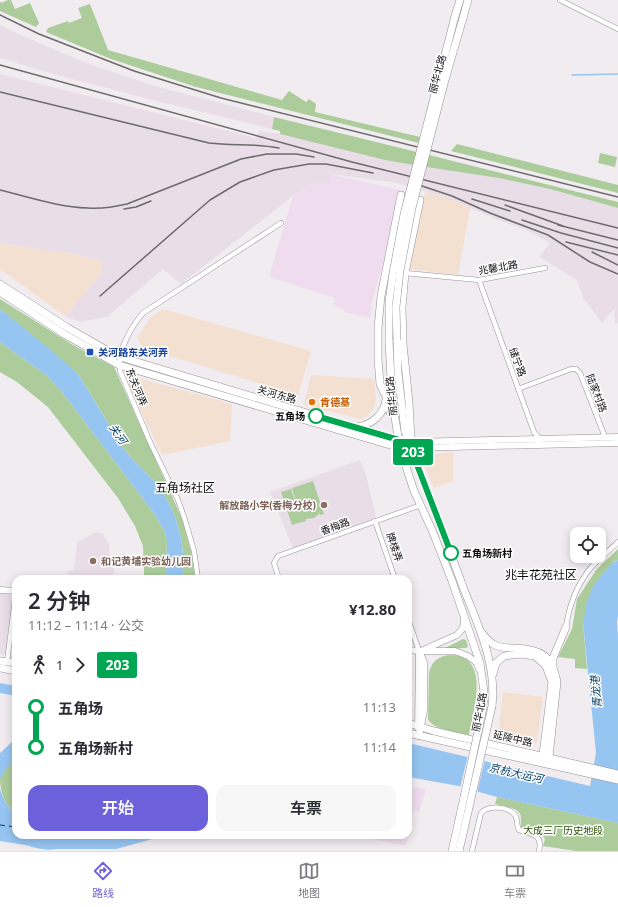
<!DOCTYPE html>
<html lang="zh">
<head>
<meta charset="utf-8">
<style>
	body { margin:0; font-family:"Noto Sans","Noto Sans SC",sans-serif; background:#f7f7f7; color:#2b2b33; height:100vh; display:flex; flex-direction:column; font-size:15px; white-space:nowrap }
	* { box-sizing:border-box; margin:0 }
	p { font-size:13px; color:#7c7c81 }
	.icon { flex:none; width:22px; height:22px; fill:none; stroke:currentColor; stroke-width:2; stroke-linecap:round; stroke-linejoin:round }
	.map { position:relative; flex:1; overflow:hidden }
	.side { position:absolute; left:12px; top:575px; width:400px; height:264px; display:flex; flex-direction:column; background:#fff; border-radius:12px; box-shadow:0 2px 10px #0003 }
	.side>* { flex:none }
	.badge { padding:0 8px; border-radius:3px; font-size:14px; line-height:26px }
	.tools { position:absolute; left:570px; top:527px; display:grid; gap:8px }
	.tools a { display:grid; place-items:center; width:36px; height:36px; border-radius:8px; background:#fff; box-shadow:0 2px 10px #0003; font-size:20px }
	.map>.badge { position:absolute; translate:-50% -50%; box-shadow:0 0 0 2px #fff }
	.legs { display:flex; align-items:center; gap:6px; height:44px; padding:0 16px; font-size:13px }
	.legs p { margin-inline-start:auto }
	.head { display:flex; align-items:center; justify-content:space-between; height:68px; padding:0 16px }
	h1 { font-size:22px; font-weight:600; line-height:30px }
	.action { display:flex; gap:8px; margin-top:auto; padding:8px 16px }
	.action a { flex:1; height:46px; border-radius:12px; background:#6d61db; color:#fff; font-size:16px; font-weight:600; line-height:46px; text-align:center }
	.action a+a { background:#f7f7f7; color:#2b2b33 }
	ul { padding:0 16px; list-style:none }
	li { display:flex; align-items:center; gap:14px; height:40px; font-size:15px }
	li i { display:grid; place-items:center; width:6px; height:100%; margin:0 5px; background:currentColor }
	li i::after { content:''; width:10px; height:10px; margin:-5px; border:3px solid; border-radius:50%; background:#fff }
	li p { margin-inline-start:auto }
	li:first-child i { background:linear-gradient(#0000 50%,currentColor 0) }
	li:last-child i { background:linear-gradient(currentColor 50%,#0000 0) }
	.tabs { display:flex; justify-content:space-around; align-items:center; height:56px; border-top:1px solid #e1e1e2; background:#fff; font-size:11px; color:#7c7c81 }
	.tabs a { display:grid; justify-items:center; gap:2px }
	.tabs .on { color:#6d61db }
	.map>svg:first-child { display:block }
	.commercial { fill:#f3e0d0 }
	.industrial { fill:#efddef }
	.built { fill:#e9dee8 }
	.green { fill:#accc9b }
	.water { fill:#96c5f1 }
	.pier { fill:#f1ecf0 }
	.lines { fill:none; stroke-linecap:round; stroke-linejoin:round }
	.stream { stroke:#96c5f1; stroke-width:1.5 }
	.ferry { stroke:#053e66; stroke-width:1; stroke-dasharray:5 4; stroke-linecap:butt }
	.street-casing { stroke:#969195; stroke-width:5.5 }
	.secondary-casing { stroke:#969195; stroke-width:7 }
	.primary-casing { stroke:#969195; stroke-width:8 }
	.street { stroke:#fff; stroke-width:4.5 }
	.secondary { stroke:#fff; stroke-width:6 }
	.primary { stroke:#fff; stroke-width:7 }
	.rail { stroke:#6d6a6c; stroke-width:1.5 }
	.primary-bridge-casing { stroke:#969195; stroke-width:8; stroke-linecap:butt }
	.primary-bridge { stroke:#fff; stroke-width:7 }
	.line-1-casing { stroke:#fff; stroke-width:9 }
	.line-1 { stroke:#00a651; stroke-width:6 }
	.transit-dot { fill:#1a4fb4; stroke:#fff; stroke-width:1.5 }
	.food-dot { fill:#e8710a; stroke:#fff; stroke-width:1.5 }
	.stop-1-dot { fill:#fff; stroke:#00a651; stroke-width:2 }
	.education-dot { fill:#8d6e63; stroke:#fff; stroke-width:1.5 }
	.labels { text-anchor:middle; stroke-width:3; stroke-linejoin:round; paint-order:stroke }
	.street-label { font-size:10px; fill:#0e0c0d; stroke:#fff }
	.transit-label { font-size:10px; font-weight:bold; fill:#164399; stroke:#fff; text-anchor:start }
	.food-label { font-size:10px; font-weight:bold; fill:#c56008; stroke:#fff; text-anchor:start }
	.stop-label { font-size:10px; font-weight:bold; fill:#0e0c0d; stroke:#fff; text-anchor:end }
	.education-label { font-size:10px; font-weight:bold; fill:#785e54; stroke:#fff; text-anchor:end }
	.park-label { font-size:10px; fill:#2a5206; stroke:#fff }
	.water-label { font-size:11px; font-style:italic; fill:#053e66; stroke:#fff }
	.quarter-label { font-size:12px; fill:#0e0c0d; stroke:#fff }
</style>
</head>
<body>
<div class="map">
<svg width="618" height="851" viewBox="0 0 618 851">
	<rect width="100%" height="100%" fill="#f1ecf0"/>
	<g class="commercial">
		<path d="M425,192L449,199L470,208L458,275L409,269L416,226Z"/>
		<path d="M0,243L54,252L56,250L104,261L100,275L65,316L0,269Z"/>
		<path d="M163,309L311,351L298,395L143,348L137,338L150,318Z"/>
		<path d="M311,375L374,379L376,399L374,408L368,416L360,419L304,405Z"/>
		<path d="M138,378L232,404L230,441L162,455L128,384Z"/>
		<path d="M453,452V481L434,488L425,467V461L428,456L434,454Z"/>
		<path d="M503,692L543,697L537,742L530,746L498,739Z"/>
	</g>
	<g class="industrial">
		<path d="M330,174L404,191L371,305L370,318L344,312V309L333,305L335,298L269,277L293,196L307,185L330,182Z"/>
		<path d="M408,786L426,789L419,812L413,810L408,834Z"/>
		<path d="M358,835H408L406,846L358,836Z"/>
	</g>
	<g class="built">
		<path d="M0,25L25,37L89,64L155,86L274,117L272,129L149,99L53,74L0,58Z"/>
		<path d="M0,74L256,138L259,131L280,134L385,160L431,168L499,178L550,189L618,208V323H615L614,309L602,323L584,299L577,280L539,257L550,243L526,230L496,219L449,199L398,183L330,174V182L307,185L181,284L163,269L107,317L80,322L65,316L100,275L103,261L57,250L54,252L0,243Z"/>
		<path d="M360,460L366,475L376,518L293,548L270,492Z"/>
		<path d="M95,532L103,534L110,546L109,553L114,568L113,579H67L68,571L74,570L77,543Z"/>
		<path d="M0,593L9,594L13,598L5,653L2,655L0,654Z"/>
	</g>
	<g class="green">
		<path d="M8,0H11L15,9L30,3L39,23L36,27L0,11V1L1,3Z"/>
		<path d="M90,4L108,50L282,100L289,91L306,102L309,99L316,104L315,112L420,137L419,143L196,87L111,59L46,32L48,28L68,21L69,23L82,18L78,8Z"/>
		<path d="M274,117L417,152L414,165L385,160L280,134V131L272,129Z"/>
		<path d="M457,144L618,185V193L451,151Z"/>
		<path d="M600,153L617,157L615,167L598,163Z"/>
		<path d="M429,155L618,202V208L550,189L499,178L426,167Z"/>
		<path d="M0,299L73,345L114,367L183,521L191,551L195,579H182C187,543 176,506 152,479C142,467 129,458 121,445L123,443L120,440L118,441L107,421L78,374L6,315V314L0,309Z"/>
		<path d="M0,342L46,375L62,392L153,512L164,530L167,541L166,579H144V570L143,546L135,526L118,498L48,407L17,382L0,372Z"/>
		<path d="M313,481L324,514L320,515V513L314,518L306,519V521L292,525L281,492L291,489L297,505L292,488Z"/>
		<path d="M618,549V560L613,562L583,623L587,669L575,668V659L558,657L572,629L577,599L596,570Z"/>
		<path d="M463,639L466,640L468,647L465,648L446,649L445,648Z"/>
		<path d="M450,655C491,655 474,710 469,735C457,732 433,730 428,719L429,672C432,661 439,656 450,655Z"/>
		<path d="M16,759V813C5,808 0,790 0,778C2,770 10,764 16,759Z"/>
		<path d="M497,797L618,823V851H576L543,846L545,839C540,830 531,829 521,827C520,823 522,818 520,814C516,807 503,806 495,804Z"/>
	</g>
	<g class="water">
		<path d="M0,309L52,351L78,374L116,436V437L118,441L120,440L123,443L121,445C129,458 142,467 152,479C176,506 187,543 182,579H166L167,541L164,530L153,512L62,392L46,375L0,342Z"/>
		<path d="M618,560V616L617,622L618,638V823L493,796L459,786L408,777V743L590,786L596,753L583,623L587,601L595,583L612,563Z"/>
		<path d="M0,683L16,686V696L0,693Z"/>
		<path d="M16,738V759L5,770L0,779V753Z"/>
		<path d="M0,789C4,799 7,809 16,813V835H167L116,849H56C45,851 37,848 25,845C17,844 8,842 0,841Z"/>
	</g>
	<path class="pier" d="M468,755L485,759L477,793L460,788Z"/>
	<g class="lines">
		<path class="stream" d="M572,75L618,74"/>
		<path class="ferry" d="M0,825L16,827"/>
		<g class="street-casing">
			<g id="street">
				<path d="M560,0L618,29"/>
				<path d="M405,273L479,280L545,268"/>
				<path d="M479,280L534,432L541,440"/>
				<path d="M518,389L571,369H576L580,373L605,437"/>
				<path d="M375,521L395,579"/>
				<path d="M198,579L194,551L185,520L178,500L150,442L120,371C117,351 131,327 143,313L281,223"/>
				<path d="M279,579L274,563L278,556L421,505"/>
				<path d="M408,619L419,651"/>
				<path d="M566,627C569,606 576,587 589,570C597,560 609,551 618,542"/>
				<path d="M7,662L16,591"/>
				<path d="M472,851L481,813C488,805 508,806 515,815C518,819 516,825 519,830C532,834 543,834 539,851"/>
			</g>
		</g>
		<g class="secondary-casing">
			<g id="secondary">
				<path d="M411,442L618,437"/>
				<path d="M412,448L618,443"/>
				<path d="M0,590L16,591"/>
				<path d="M408,650L419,651H455L468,656L477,663L479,669"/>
				<path d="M419,651L424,662V711L419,736"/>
				<path d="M421,651L457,635L463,628L464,620"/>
				<path d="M418,728L419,653"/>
			</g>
		</g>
		<g class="primary-casing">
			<g id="primary">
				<path d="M455,16L460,0"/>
				<path d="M463,18L468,0"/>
				<path d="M0,284L68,328L117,356L390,438L411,442"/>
				<path d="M0,292L64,334L119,365L400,448H412"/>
				<path d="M389,340L392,400L400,448L414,491L432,530L452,581L480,663L484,692L483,708"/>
				<path d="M397,340L398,373L405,432L411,442L416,462C431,503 448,545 463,587C478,625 497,664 492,706"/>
				<path d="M390,412L387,399L380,384L378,359V328L381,296L401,195"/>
				<path d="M357,427C372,425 384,414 386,400"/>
				<path d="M411,440L409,402L403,344L402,307L405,273L420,200"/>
				<path d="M482,633C485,637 488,641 493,644C499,648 507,648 514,648C541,649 552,655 557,682L549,757L546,760"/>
				<path d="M0,661L16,663"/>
				<path d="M553,667V658L566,627"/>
				<path d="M0,668L16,671"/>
				<path d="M493,674L496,663L504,656L520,654L535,656L546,666L552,682L543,755V760"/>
				<path d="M408,723L434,731L618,774"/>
				<path d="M408,733L618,780"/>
				<path d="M452,851L464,797"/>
				<path d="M459,851L471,799"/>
			</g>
		</g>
		<use href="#street" class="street"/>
		<use href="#secondary" class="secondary"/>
		<use href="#primary" class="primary"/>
		<g class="rail">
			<path d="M0,15L39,34L134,71L221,98L618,197"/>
			<path d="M0,65L352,162L618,228"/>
			<path d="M0,92L209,143C233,146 256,143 279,148"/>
			<path d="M410,182L452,196L490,213L548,235L590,262L618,274"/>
			<path d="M0,190C29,197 58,207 88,208C101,209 114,207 127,204L241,159L267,154H296L314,157"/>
			<path d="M472,199L510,211"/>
			<path d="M505,205L563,226"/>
			<path d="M124,209L136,207L151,201"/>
			<path d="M522,220L561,233L618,248"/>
			<path d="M558,225L618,240"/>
			<path d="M566,242L618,255"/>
			<path d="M592,252L618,265"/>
			<path d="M100,296L210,200L240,182L274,170L309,164H326L373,173"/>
		</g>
		<g class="primary-bridge-casing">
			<g id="primary-bridge">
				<path d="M389,340V302L393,273L404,214L455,16"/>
				<path d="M397,340L396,307L400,271L412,208L445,80L463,18"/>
				<path d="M464,797L483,708"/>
				<path d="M471,799L492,706"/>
			</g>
		</g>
		<use href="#primary-bridge" class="primary-bridge"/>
	</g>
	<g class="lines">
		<g class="line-1-casing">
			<path id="line-1" d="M316,416L399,440L411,442L416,462L451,553"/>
		</g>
		<use href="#line-1" class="line-1"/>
	</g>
	<rect class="transit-dot" x="86" y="348" width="8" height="8" rx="2"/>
	<circle class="food-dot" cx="312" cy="402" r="4"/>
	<g class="stop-1-dot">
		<circle cx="316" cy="416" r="7"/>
		<circle cx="451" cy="553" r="7"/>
	</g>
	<g class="education-dot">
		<circle cx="324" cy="505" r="4"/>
		<circle cx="93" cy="561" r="4"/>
	</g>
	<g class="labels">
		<g class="street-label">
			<text transform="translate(437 74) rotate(-75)" y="4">丽华北路</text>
			<text transform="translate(498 267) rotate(-10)" y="4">兆馨北路</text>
			<text transform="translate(518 362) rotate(70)" y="4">储宁路</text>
			<text transform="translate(137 387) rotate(68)" y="4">东关河弄</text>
			<text transform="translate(597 393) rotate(69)" y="4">陆家村路</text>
			<text transform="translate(277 394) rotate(16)" y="4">关河东路</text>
			<text transform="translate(391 396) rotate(-96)" y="4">丽华北路</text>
			<text transform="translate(335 526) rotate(-20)" y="4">香梅路</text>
			<text transform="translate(395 547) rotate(71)" y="4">牌楼弄</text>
			<text transform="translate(479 712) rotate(-79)" y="4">丽华北路</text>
			<text transform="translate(513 738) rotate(13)" y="4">延陵中路</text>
		</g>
		<g class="transit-label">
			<text x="98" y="356">关河路东关河弄</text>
		</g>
		<g class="food-label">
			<text x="320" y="406">肯德基</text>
		</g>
		<g class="stop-label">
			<text x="305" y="420">五角场</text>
			<text x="462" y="557" text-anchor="start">五角场新村</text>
		</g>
		<g class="education-label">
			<text x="316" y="509">解放路小学(香梅分校)</text>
			<text x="101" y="565" text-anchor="start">和记黄埔实验幼儿园</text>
		</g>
		<g class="park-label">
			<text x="563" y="834">大成三厂历史地段</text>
		</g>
		<g class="water-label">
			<text transform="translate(118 434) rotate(55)" y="4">关河</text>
			<text transform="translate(596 692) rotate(-95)" y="4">青龙港</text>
			<text transform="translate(516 773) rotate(13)" y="4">京杭大运河</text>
		</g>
		<g class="quarter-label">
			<text x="185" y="492">五角场社区</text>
			<text x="541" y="579">兆丰花苑社区</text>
		</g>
	</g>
</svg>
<div class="tools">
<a><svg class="icon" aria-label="locate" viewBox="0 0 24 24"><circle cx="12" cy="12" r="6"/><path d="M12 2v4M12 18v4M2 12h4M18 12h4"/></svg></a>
</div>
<b class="badge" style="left:413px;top:452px;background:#00a651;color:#fff">203</b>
<section class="side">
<div class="head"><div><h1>2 分钟</h1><p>11:12 – 11:14 · 公交</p></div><b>¥12.80</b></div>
<div class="legs"><svg class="icon" aria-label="walk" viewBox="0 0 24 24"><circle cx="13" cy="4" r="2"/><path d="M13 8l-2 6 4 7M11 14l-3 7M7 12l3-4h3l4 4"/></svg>1<svg class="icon" aria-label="forward" viewBox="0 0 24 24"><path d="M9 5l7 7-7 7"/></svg><b class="badge" style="background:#00a651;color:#fff">203</b></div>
<ul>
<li><i style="color:#00a651"></i><b>五角场</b><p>11:13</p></li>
<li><i style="color:#00a651"></i><b>五角场新村</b><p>11:14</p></li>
</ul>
<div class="action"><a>开始</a><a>车票</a></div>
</section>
</div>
<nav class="tabs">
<a class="on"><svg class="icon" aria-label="directions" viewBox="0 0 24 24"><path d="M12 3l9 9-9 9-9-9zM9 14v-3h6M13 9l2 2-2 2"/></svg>路线</a>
<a><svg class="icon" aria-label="map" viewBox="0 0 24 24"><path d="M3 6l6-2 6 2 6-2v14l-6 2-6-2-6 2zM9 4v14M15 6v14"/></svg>地图</a>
<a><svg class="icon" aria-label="tickets" viewBox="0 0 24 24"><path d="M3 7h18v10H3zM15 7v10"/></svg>车票</a>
</nav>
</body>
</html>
